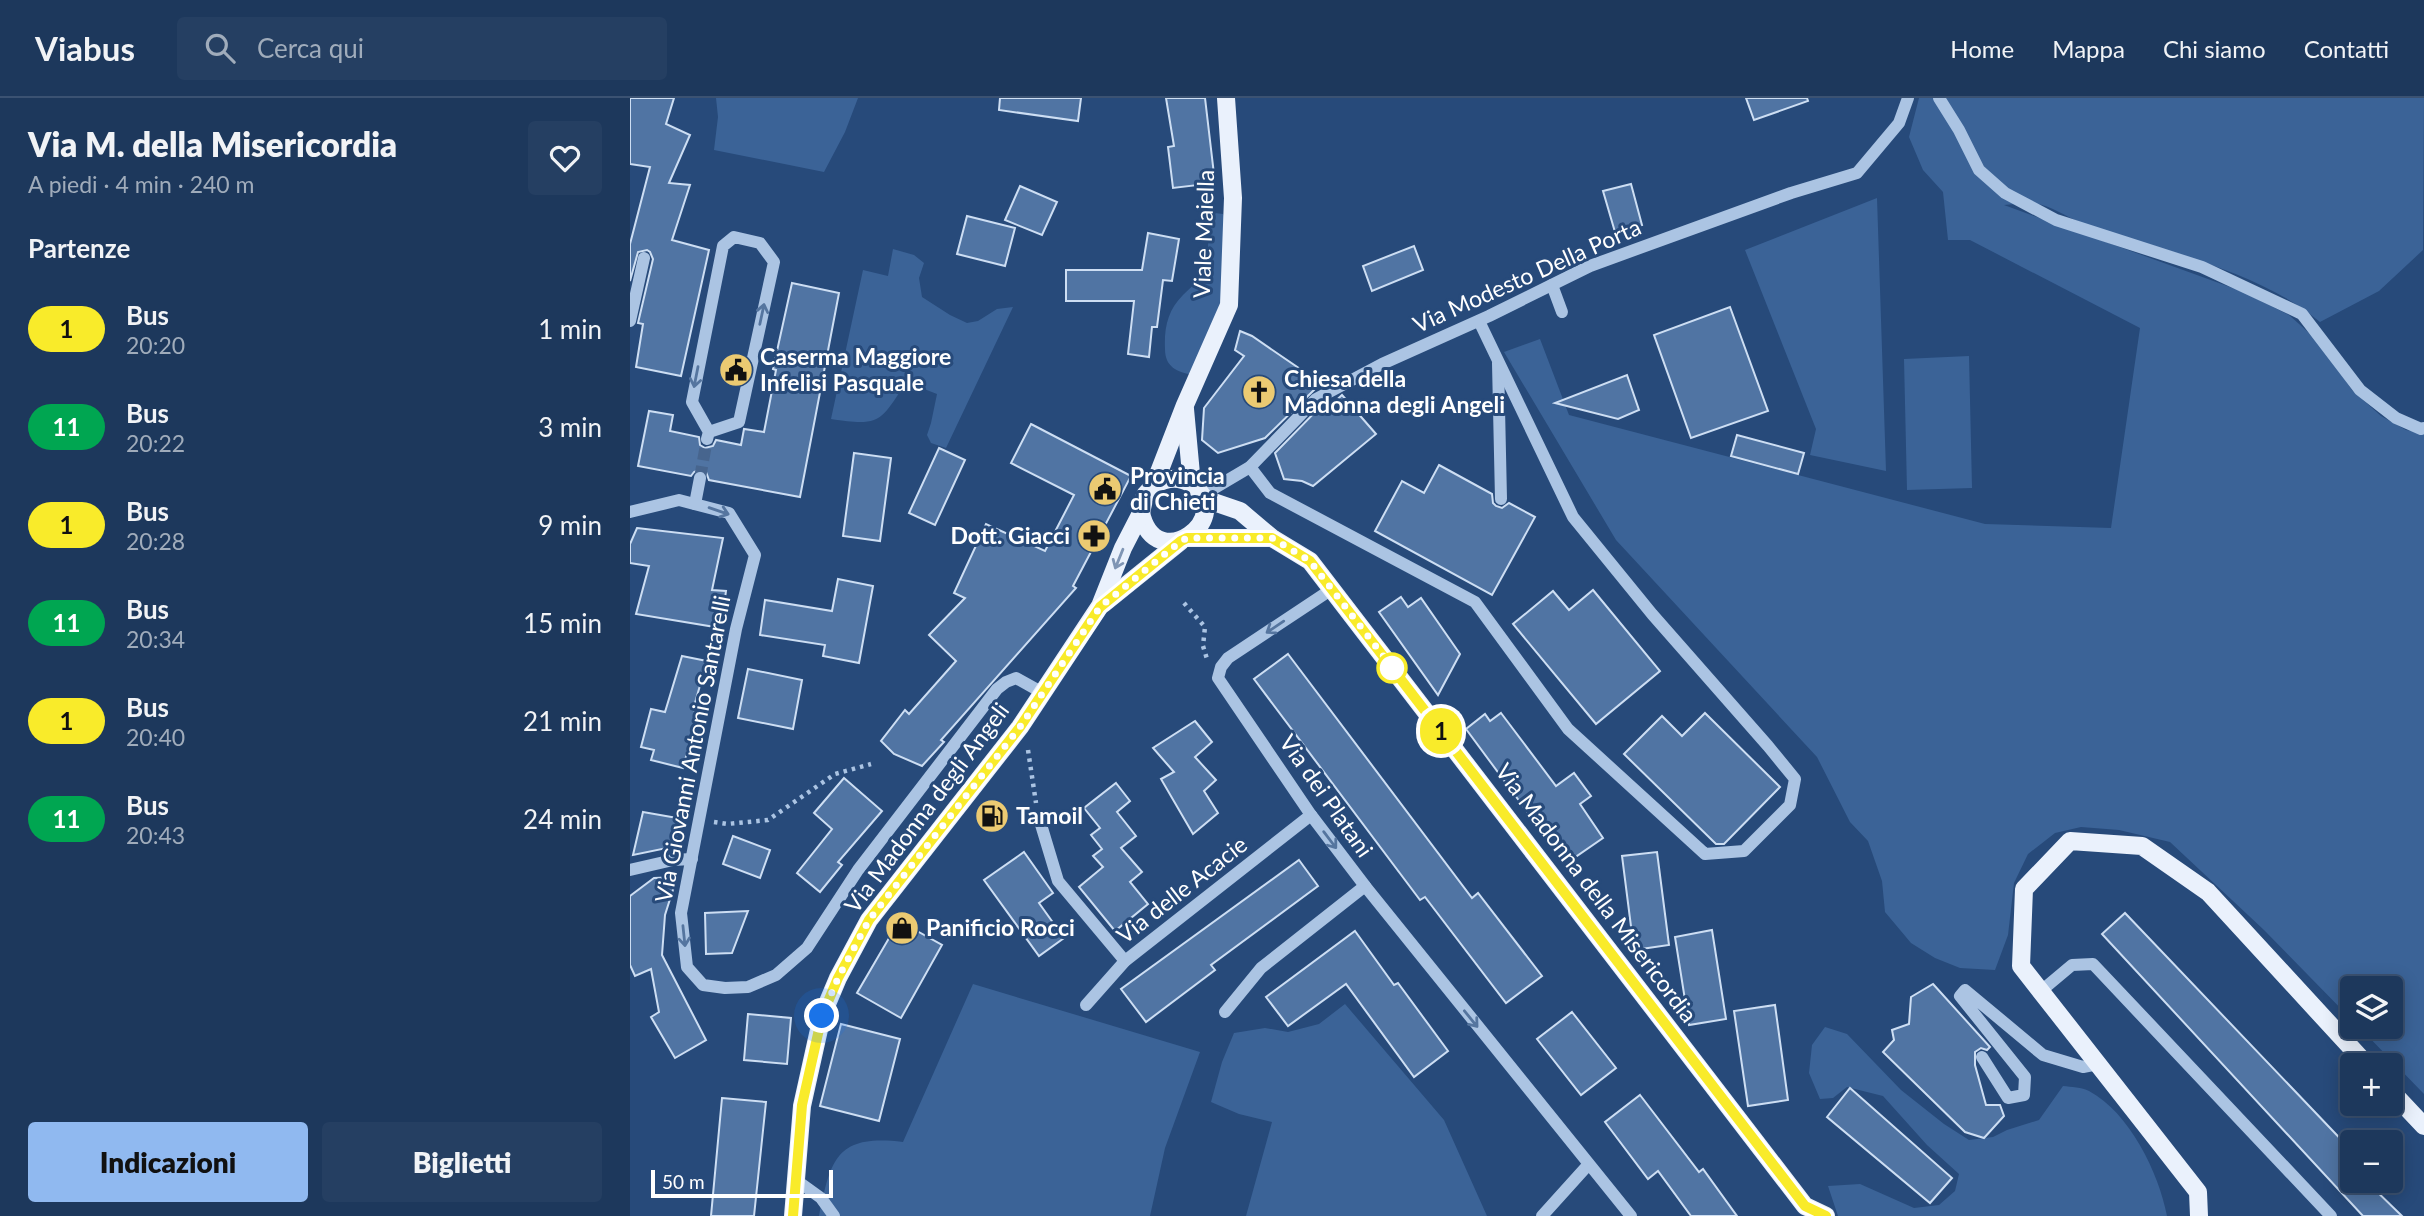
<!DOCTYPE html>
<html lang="it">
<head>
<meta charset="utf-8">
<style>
	body { margin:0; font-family:Lato,sans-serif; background:#253f62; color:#f1f3f6; height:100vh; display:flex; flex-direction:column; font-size:26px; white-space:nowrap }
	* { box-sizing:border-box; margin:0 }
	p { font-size:23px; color:#a0acbb }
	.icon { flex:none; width:38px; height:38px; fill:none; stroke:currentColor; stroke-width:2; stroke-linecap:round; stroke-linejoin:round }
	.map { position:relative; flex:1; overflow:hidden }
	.sheet { display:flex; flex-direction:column; background:#1d385c; width:630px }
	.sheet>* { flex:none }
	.badge { padding:0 14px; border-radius:23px; font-size:24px; line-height:46px }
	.buttons { position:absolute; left:1710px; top:878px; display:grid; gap:14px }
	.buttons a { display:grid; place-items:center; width:63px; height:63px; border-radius:7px; background:#1d385c; box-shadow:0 4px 18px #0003,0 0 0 2px #3b5272; font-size:35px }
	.scale { position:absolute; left:21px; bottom:18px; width:182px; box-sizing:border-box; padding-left:7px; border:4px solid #fff; border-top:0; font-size:19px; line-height:24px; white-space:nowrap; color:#fff; -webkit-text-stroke:5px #274a7a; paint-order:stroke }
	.you { position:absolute; width:35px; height:35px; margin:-18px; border:5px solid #fff; border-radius:50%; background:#1a73e8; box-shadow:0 0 0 10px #1a73e833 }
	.map>.badge { position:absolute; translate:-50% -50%; box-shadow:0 0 0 4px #fff }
	h2 { padding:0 28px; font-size:26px; line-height:63px }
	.round { display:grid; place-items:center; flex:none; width:74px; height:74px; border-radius:7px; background:#253f62 }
	.overview { display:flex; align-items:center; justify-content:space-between; height:119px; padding:0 28px }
	h1 { font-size:33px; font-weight:800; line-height:52px }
	.primary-button { display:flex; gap:14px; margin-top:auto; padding:14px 28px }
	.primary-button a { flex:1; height:80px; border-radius:7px; background:#90b9f0; color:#111; font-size:28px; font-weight:800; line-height:80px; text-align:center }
	.primary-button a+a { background:#253f62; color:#f1f3f6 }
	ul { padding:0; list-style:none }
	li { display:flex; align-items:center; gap:21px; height:98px; padding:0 28px }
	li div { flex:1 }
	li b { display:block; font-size:26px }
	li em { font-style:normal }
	li .badge { min-width:77px; font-weight:700; text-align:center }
	header { display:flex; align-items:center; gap:42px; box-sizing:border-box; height:98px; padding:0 35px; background:#1d385c; border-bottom:2px solid #3b5272 }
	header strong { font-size:33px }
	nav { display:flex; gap:38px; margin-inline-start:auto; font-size:24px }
	.search { width:490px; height:63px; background:#253f62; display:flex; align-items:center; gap:18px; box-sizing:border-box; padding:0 24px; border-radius:7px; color:#a0acbb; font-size:26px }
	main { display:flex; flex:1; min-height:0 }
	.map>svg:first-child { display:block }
	.green { fill:#3b6397 }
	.building { fill:#5074a3; stroke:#cddef3; stroke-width:2 }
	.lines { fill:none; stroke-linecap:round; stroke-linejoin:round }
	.minor-tunnel { stroke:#47658e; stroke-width:12; stroke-dasharray:12 6; stroke-linecap:butt }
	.path { stroke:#abc4e3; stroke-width:4.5; stroke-dasharray:3.5 5; stroke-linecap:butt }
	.minor { stroke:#abc4e3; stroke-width:12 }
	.major { stroke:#eaf1fc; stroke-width:18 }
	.oneway { stroke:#55759f }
	.oneway2 { stroke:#7f95b4 }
	.line-casing { stroke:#fff; stroke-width:16 }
	.line { stroke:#f9eb2a; stroke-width:10 }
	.walk { stroke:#fff; stroke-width:7; stroke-dasharray:0 12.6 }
	.stop-dot { fill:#fff; stroke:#f9eb2a; stroke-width:3.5 }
	.labels { text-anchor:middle; stroke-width:6; stroke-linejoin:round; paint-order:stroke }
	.street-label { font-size:23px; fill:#fff; stroke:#274a7a }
	.poi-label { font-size:23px; font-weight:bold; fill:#fff; stroke:#274a7a; text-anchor:start }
</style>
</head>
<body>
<header>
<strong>Viabus</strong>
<div class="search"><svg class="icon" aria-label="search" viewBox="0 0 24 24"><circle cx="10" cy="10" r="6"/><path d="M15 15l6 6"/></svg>Cerca qui</div>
<nav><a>Home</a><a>Mappa</a><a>Chi siamo</a><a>Contatti</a></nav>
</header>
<main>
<section class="sheet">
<div class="overview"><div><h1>Via M. della Misericordia</h1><p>A piedi · 4 min · 240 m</p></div><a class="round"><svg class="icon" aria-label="heart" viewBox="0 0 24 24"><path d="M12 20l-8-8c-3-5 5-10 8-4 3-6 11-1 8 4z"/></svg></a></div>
<h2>Partenze</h2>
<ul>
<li><span class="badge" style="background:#f9eb2a;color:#111">1</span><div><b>Bus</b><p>20:20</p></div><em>1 min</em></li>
<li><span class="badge" style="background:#00a651;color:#fff">11</span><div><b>Bus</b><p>20:22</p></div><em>3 min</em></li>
<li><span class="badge" style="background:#f9eb2a;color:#111">1</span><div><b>Bus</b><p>20:28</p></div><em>9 min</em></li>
<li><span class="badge" style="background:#00a651;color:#fff">11</span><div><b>Bus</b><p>20:34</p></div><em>15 min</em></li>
<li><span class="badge" style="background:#f9eb2a;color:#111">1</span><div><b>Bus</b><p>20:40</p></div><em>21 min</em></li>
<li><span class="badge" style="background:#00a651;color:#fff">11</span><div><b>Bus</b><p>20:43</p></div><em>24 min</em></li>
</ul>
<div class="primary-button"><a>Indicazioni</a><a>Biglietti</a></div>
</section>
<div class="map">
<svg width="1794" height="1118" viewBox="0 0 1794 1118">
	<rect width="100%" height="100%" fill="#274a7a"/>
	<g class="green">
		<path d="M86,0H228L215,34L194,74L84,52L88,19Z"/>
		<path d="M1289,0H1794L1793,152L1749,193L1690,224C1628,171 1525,152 1450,124C1436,119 1420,107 1406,106C1396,105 1384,106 1374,107L1611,193L1659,217L1688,243L1722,292L1751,318L1776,332L1794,335V996L1729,929H1760V891H1722V922L1634,832L1540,744L1489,732L1451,729L1425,735L1398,756L1384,785L1378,837L1365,872L1330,870L1305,860L1281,845L1255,814L1252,783L1238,743L1220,724L1187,659L986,442L874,254L910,241L939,317L1355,426L1481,430L1510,230L1340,142H1318L1313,94L1293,72L1279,39Z"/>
		<path d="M1247,100L1256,373L1180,357L1186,331L1115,152Z"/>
		<path d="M585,115L593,116L597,123L593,198L563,277C547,274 535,269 535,251C534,229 538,212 553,197C562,188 572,181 576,168C581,150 574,132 585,115Z"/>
		<path d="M263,151L284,157L294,165L289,180L292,199L320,217L337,225L348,223L367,211L383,209L316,350L301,345L297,337L301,325L307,296L276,284C251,323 251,329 201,321L233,172L258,178Z"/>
		<path d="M1339,258L1342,390L1277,392L1274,261Z"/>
		<path d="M343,886L570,954L535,1050L520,1118H189C201,1061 206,1036 273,1044Z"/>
		<path d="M715,906L814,1022L857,1118H616L642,1024L609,1016L581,1004L592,964L604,935L635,930L658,934L689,926Z"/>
		<path d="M1195,929L1217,936L1271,992L1314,1026L1339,1042L1363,1039L1377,1032L1409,1022L1433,988C1441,989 1452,989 1459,993C1499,1014 1529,1075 1537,1118H1208L1198,1088L1230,1086L1284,1110L1309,1107L1325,1093L1329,1076L1297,1047L1253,998L1217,989L1203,1000L1190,1001L1179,975L1182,947Z"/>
	</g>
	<g class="building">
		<path d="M0,0H44L36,26L60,37L39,85L60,87L42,142L79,152L51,278L6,269L13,226L8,225L23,161L20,154L17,152L8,154L0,183V146L20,69L0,66Z"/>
		<path d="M370,0H451L448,23L369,12Z"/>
		<path d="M536,0H575L585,85L543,90L538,49L544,48Z"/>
		<path d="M1116,0H1177L1178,3L1124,22Z"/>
		<path d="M1001,86L1012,127L985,134L973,93Z"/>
		<path d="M390,88L427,104L412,137L375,122Z"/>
		<path d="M337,118L385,130L375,168L327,156Z"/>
		<path d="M518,135L549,141L542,183L533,182L527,229H522L519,259L498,256L504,203H436V172H512Z"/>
		<path d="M784,148L793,172L742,193L733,168Z"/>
		<path d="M162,185L209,195L170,399L79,382L76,374L71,371L64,374L61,378L8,368L19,313L43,317L40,333L69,339L70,347L75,350L83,348L86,342L111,347L114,331L134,334L146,272L143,271Z"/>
		<path d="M1100,209L1138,313L1061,340L1024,237Z"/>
		<path d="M610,233L622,238L673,273L684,292L635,340L588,355L572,342L574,310L614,258L605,252Z"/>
		<path d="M997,277L1009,312L988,321L925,305Z"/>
		<path d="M712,297L746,336L683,388L672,383L654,381L645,355L691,308L693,307L696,312Z"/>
		<path d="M401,326L501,378L443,488L446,490L311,642L314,644L292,668L264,656L251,643L275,612L279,616L326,563L299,537L335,500L324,495L356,426L415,453L444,397L381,365Z"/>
		<path d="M1107,337L1174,355L1168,376L1101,358Z"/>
		<path d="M309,350L335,362L305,427L279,415Z"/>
		<path d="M224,355L261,360L250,443L213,438Z"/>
		<path d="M809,367L862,396L863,405L866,408L872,410L879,405L905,419L862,497L745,433L772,383L794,395Z"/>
		<path d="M7,430L93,440L82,492L96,493L91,530L6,516L19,468L0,465V446Z"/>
		<path d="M208,481L243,488L229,565L193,558L195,547L130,537L135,502L202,513Z"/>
		<path d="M963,492L1030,573L966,626L883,526L923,493L939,512Z"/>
		<path d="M771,499L778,509L791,500L830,556L808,597L749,514Z"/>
		<path d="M658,556L842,800L848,795L912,878L876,905L795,799L790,802L624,581Z"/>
		<path d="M52,558L77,563L63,612L68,614L53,670L21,662L24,652L11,649L21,611L35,614Z"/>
		<path d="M118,571L172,582L163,631L108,620Z"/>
		<path d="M871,615L926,688L944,675L961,698L950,706L973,740L941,762L910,719L904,723L836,631L855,616L860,623Z"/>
		<path d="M1075,615L1150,689L1094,746H1086L994,656L1032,618L1052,638Z"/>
		<path d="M565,623L582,644L565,659L586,682L574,693L588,715L563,736L531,681L544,674L523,650Z"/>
		<path d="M214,680L252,713L208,764L212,767L190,794L167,775L202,731L184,715Z"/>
		<path d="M486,685L500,703L487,714L506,738L491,750L512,774L500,784L518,806L485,833L449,789L473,769L463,758L472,751L461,737L470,730L454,710Z"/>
		<path d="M13,714L53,721L42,749L3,757Z"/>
		<path d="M103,738L140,752L130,780L93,766Z"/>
		<path d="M394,754L423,795L409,805L434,840L409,858L354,782Z"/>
		<path d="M1027,754L1039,847L1004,852L992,758Z"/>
		<path d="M669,762L688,788L581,867L585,872L516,924L491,891Z"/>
		<path d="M47,779L35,817L32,857L76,942L45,960L21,919L29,914L21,871L5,878L0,867V798L24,780Z"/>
		<path d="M118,813L102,855L76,856L75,815Z"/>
		<path d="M1495,815L1722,1053V1083H1736L1772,1118H1733L1472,836Z"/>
		<path d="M269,823L312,847L271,920L227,895Z"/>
		<path d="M1082,832L1096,921L1059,927L1045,839Z"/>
		<path d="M725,833L764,887L768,885L818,953L784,979L716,886L658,928L636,899Z"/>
		<path d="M1303,886L1360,949L1357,952L1351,950L1345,954V967L1356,1007H1370L1374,1018L1354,1040L1335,1034L1253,954L1264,942L1262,932L1279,926L1281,899Z"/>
		<path d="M1145,907L1158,1002L1118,1008L1104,913Z"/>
		<path d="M942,914L986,970L951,997L907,941Z"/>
		<path d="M118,916L161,920L157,966L114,962Z"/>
		<path d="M211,926L270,941L249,1023L190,1008Z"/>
		<path d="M1220,990L1322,1080L1300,1105L1197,1019Z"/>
		<path d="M1010,997L1069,1074L1073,1071L1107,1118H1061L1028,1073L1018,1081L975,1024Z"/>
		<path d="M92,1000L136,1004L124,1118H81Z"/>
	</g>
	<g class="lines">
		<path class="minor-tunnel" d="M70,380L77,341"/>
		<g class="path">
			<path d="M554,505L575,529L573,548L577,561"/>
			<path d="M398,652L406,705"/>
			<path d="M84,724L97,726L138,722L205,676L241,666"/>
		</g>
		<g class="minor">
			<path d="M1309,0L1329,32L1349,72L1375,95L1426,122L1572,169L1672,216L1730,292L1766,320L1791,331L1794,330"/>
			<path d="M922,187L932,214"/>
			<path d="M0,223L14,160"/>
			<path d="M868,265L871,401"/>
			<path d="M77,341L79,334L62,304L93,148L104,139L130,145L144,164L109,324L79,334"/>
			<path d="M620,369L640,395L845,504L938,631L1075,756L1114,753L1160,707L1165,681L1138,648L1022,516L943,419L849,223"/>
			<path d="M571,398L620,369L686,301L752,266L859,218L960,168L1161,95L1227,75L1269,25L1278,0"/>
			<path d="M65,406L70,380"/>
			<path d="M0,414L49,402L99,415L125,457L106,531L51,815L57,869L73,887L95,890L118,889L146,877L177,850L228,772L367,591L376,584L386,580L413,595"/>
			<path d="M702,491L598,560L591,569L588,580L681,717L735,788L1001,1118"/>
			<path d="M409,720L428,783L495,863"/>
			<path d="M0,772L43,762L62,761"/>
			<path d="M1411,893L1442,867L1463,866L1701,1118"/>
			<path d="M456,907L495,863L681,717"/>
			<path d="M595,914L631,870L735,788"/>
			<path d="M1352,959L1378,1000L1394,997L1395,979L1330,898L1335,892L1413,957L1453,969L1468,966"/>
			<path d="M166,1082L191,1100L204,1118"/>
			<path d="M912,1118L958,1067"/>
		</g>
		<g class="major">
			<path d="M555,311L562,387"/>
			<path d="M572,400L610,413L642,440L680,463L1175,1108L1196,1118"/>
			<path d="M511,415C526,480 608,419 561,386C549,378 536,380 524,387"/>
			<path d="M557,440H642"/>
			<path d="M473,506L551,443"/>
			<path d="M1760,992L1794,1028"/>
			<path d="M163,1118L172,1008L192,918L208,880L239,822L390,629L470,508L493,450L511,415L515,397L524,387L555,307L599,207L603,100L596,0"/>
			<path d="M1569,1118L1568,1094L1391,868L1394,791L1440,743L1512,748L1578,794L1738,968"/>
		</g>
	</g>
	<defs><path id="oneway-shaft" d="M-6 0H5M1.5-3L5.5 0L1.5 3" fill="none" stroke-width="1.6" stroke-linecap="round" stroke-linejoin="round" transform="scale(1.75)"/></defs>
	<g class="oneway">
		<use href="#oneway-shaft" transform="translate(132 216) rotate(-78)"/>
		<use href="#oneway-shaft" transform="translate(66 279) rotate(101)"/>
		<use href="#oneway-shaft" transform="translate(89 413) rotate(19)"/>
		<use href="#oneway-shaft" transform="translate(645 529) rotate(146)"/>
		<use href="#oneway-shaft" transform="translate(700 742) rotate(53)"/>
		<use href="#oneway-shaft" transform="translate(54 838) rotate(84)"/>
		<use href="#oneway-shaft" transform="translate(841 921) rotate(51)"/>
	</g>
	<use class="oneway2" href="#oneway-shaft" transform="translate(489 461) rotate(112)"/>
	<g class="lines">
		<g class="line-casing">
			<path id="line" d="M163,1118L172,1007L192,918L208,880L239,822L390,629L470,509L551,443L557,440H642L680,463L1175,1108L1196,1118"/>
		</g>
		<use href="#line" class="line"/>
		<path class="walk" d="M192,918L208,880L239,822L390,629L470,509L551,443L557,440H642L680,463L768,577L762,570"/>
	</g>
	<defs>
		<g id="civic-disc" transform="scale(1.75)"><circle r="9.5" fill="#ebca72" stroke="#274a7a"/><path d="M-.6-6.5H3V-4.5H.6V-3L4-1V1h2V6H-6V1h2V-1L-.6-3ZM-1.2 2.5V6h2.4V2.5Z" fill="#111"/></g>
		<g id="church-disc" transform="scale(1.75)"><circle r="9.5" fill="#ebca72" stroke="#274a7a"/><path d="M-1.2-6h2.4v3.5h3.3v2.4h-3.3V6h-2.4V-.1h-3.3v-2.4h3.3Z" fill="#111"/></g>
		<g id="pharmacy-disc" transform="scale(1.75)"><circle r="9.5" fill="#ebca72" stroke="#274a7a"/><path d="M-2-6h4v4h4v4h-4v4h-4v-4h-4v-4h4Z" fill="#111"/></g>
		<g id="fuel-disc" transform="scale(1.75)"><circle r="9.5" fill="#ebca72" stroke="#274a7a"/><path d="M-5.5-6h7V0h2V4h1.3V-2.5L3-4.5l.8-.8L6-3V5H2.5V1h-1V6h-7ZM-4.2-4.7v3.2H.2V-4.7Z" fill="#111"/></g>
		<g id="shop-disc" transform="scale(1.75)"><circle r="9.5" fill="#ebca72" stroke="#274a7a"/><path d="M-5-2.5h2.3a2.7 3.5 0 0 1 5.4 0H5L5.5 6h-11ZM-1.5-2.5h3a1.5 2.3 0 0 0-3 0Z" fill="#111"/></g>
	</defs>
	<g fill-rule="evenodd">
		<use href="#civic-disc" x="106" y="272"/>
		<use href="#church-disc" x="629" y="294"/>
		<use href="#civic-disc" x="475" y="391"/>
		<use href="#pharmacy-disc" x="464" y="438"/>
		<use href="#fuel-disc" x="362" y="718"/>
		<use href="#shop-disc" x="272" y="830"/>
	</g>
	<circle class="stop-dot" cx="762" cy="570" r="14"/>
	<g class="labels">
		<g class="street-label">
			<text transform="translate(574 136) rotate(-88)" y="8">Viale Maiella</text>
			<text transform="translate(897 178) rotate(-24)" y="8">Via Modesto Della Porta</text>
			<text transform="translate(63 651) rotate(-79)" y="8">Via Giovanni Antonio Santarelli</text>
			<text transform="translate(696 698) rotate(55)" y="8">Via dei Platani</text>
			<text transform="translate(297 710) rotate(-53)" y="8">Via Madonna degli Angeli</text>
			<text transform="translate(552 792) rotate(-38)" y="8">Via delle Acacie</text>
			<text transform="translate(966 795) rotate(53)" y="8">Via Madonna della Misericordia</text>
		</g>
		<g class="poi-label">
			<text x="130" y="267">Caserma Maggiore<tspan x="130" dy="26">Infelisi Pasquale</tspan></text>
			<text x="654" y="289">Chiesa della<tspan x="654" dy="26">Madonna degli Angeli</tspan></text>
			<text x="500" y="386">Provincia<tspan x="500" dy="26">di Chieti</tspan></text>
			<text x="440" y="446" text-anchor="end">Dott. Giacci</text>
			<text x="386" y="726">Tamoil</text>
			<text x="296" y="838">Panificio Rocci</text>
		</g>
	</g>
</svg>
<div class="buttons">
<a><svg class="icon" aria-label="layers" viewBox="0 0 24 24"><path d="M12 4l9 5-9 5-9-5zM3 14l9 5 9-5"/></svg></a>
<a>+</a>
<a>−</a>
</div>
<div class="scale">50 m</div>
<div class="you" style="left:192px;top:918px"></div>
<b class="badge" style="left:811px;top:633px;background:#f9eb2a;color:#111">1</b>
</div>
</main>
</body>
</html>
